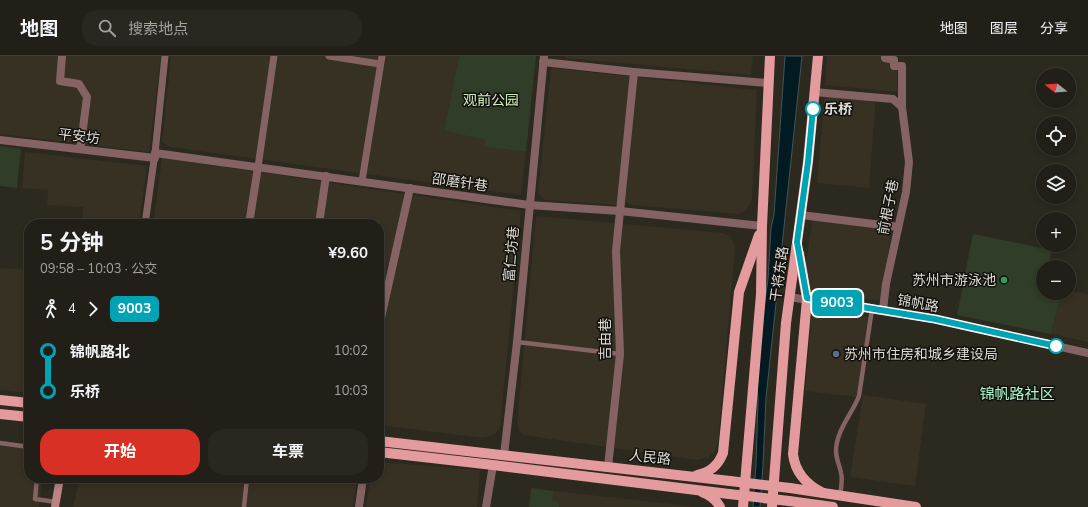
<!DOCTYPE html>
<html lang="zh">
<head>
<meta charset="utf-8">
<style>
	body { margin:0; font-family:"Nunito Sans","Noto Sans SC",sans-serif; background:#292720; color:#f1f3f6; height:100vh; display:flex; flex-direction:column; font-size:15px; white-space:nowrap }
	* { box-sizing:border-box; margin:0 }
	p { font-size:13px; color:#a2a2a1 }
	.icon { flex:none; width:22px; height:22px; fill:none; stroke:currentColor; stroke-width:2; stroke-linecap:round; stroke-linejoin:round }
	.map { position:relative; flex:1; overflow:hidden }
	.drawer { position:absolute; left:24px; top:163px; width:360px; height:264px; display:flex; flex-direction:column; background:#211f17; border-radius:16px; box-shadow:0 2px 6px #0003,0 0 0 1px #3e3d36 }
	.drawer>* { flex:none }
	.badge { padding:0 8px; border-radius:6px; font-size:14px; line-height:26px }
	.needle { width:26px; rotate:287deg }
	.tools { position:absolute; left:1036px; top:12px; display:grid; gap:8px }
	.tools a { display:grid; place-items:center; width:40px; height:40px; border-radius:50%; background:#211f17; box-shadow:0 2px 6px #0003,0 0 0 1px #3e3d36; font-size:20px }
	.map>.badge { position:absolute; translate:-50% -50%; box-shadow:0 0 0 2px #fff }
	.legs { display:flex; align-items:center; gap:6px; height:44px; padding:0 16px; font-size:13px }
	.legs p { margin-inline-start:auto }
	.overview { display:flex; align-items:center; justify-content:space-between; height:68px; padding:0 16px }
	h1 { font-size:22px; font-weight:700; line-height:30px }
	.cta { display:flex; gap:8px; margin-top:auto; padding:8px 16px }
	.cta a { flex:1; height:46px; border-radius:16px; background:#d93025; color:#fff; font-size:16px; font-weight:700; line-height:46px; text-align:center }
	.cta a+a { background:#292720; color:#f1f3f6 }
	ul { padding:0 16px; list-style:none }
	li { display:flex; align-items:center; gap:14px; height:40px; font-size:15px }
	li i { display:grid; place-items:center; width:6px; height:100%; margin:0 5px; background:currentColor }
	li i::after { content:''; width:10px; height:10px; margin:-5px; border:3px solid; border-radius:50%; background:#211f17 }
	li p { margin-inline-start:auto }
	li:first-child i { background:linear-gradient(#0000 50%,currentColor 0) }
	li:last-child i { background:linear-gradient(currentColor 50%,#0000 0) }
	header { display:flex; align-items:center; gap:24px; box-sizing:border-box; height:56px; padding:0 20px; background:#211f17; border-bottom:1px solid #3e3d36 }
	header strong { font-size:19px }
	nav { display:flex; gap:22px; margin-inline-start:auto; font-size:14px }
	.search { width:280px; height:36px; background:#292720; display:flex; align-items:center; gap:10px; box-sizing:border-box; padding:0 14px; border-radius:16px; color:#a2a2a1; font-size:15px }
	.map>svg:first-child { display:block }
	.built { fill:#363122 }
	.green { fill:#303d28 }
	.water { fill:#021b23; stroke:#445558 }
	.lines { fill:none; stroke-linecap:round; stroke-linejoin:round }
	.service { stroke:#866363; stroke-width:4.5 }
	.pedestrian { stroke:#866363; stroke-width:7 }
	.minor { stroke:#866363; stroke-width:8 }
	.tertiary { stroke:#866363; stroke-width:8 }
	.secondary { stroke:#bb8384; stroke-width:8 }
	.primary { stroke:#e49b9d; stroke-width:10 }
	.primary-bridge { stroke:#e49b9d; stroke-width:10 }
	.line-1-casing { stroke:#fff; stroke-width:9 }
	.line-1 { stroke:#00a3b4; stroke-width:6 }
	.stop-1-dot { fill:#fff; stroke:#00a3b4; stroke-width:2 }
	.leisure-dot { fill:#2e9e5b; stroke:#13110d; stroke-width:1.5 }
	.service-dot { fill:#5c6f8a; stroke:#13110d; stroke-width:1.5 }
	.labels { text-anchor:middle; stroke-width:3; stroke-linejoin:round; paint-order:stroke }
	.park-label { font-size:14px; fill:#cfefbe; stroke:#13110d }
	.stop-label { font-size:14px; font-weight:bold; fill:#dddbd4; stroke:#13110d; text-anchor:start }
	.street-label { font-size:14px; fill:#dddbd4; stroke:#13110d }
	.poi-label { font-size:14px; fill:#dddbd4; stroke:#13110d; text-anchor:end }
	.neighbourhood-label { font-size:15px; fill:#a9f8cb; stroke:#13110d }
</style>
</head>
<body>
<header>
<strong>地图</strong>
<div class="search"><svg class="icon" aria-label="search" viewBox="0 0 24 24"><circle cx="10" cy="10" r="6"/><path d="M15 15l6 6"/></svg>搜索地点</div>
<nav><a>地图</a><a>图层</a><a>分享</a></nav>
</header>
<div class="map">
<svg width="1088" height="451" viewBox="0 0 1088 451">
	<rect width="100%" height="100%" fill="#2c291f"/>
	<g class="built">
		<path d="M0,0H161L149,96L0,78Z"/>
		<path d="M171,0H459L444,75L485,84V91L526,96L521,139L170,91L162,86Z"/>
		<path d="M564,0H753L751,19L566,2Z"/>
		<path d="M827,0H897V36L825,29Z"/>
		<path d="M551,12L757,34L752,143L749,150L743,156L738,158L632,149L627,147L623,141L617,149L545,144L538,137Z"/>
		<path d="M825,35L876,40L869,132L817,127Z"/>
		<path d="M25,96L147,110L139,168H82L83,151L47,149L48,134L22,132Z"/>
		<path d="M162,102L521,155L500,371L496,377L490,380L483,382L379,369V168H153Z"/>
		<path d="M813,159L892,168L882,245L807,235L803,226Z"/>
		<path d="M536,160L723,177L731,181L735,191L719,377L718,386L715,395L709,401L697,404L530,380L523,379L519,375L517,367Z"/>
		<path d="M0,212L29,214V337L0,334Z"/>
		<path d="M1069,235L1088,238V286L1051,278L1061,237H1069Z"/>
		<path d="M812,254L869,261L857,341L805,335Z"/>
		<path d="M863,339L926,348L915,430L850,421Z"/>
		<path d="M0,385L29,388V422H42L39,451H0Z"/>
		<path d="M379,406L480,414L477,451H366L370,422H379Z"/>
		<path d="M80,422H357L353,451H73Z"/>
		<path d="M554,435L690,450L694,451H560L552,445Z"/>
	</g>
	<g class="green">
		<path d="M459,0H536L526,96L484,91L485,84L444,75Z"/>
		<path d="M0,90L21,93L17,132L0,130Z"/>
		<path d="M973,178L1052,194L1048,211H1043V237H1061L1051,278L957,259Z"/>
		<path d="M531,432L554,435L552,445L559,446V451H560H529Z"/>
	</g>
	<path class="water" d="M785,0H802L766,342L763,409L760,451H753L756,407L758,343L757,329L762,266L768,223L771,172L774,159Z"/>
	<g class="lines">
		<g class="service">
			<path d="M517,286L620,298"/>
			<path d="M0,387L29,391"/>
			<path d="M37,422L35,443L56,446"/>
			<path d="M840,439C841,432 843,424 841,417C840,410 836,403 836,395C836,375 852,358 859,340L872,253"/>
			<path d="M244,451L247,422"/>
		</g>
		<g class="pedestrian">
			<path d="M329,0L380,8"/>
			<path d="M258,111L274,0"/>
			<path d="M362,125L382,0"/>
			<path d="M145,168L155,97L165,0"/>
		</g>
		<g class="minor">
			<path d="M62,0L60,25L79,28L87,41L81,88L79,93"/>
			<path d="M885,0V2L894,4V10H902V51"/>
			<path d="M543,6L634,16L768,27"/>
			<path d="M814,36L893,43L902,51L909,106L906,136L886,228L883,254"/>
			<path d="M0,84L155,102"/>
			<path d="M155,97L529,149L620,155L762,170"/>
			<path d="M801,159L898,171"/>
			<path d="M249,168L258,111"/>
			<path d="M319,168L326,120"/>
			<path d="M379,271L410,132"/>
			<path d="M608,411L620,298L616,195L634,16"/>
			<path d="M359,451L363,422"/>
		</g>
		<g class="tertiary">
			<path d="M789,241L935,263L1088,297"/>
			<path d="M504,399L517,286L544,0"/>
			<path d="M486,451L493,409"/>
		</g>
		<path class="secondary" d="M55,451L60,422"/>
		<g class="primary">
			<path d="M799,197L807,243L793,398C795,416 807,429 823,437"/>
			<path d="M0,344L29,347"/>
			<path d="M0,358L29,361"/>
			<path d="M379,385L730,425"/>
			<path d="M379,396L493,409L729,438"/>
			<path d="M697,419C710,416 718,410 723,397L739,236L759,179"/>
			<path d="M790,432L916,451"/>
			<path d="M702,436C710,439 716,443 720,451"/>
			<path d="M789,445L833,451"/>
			<path d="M743,451L761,238L762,170L770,0"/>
			<path d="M772,451L786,267L808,106L818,0"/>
		</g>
		<g class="primary-bridge">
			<path d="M730,425L790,432"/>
			<path d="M729,438L789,445"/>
		</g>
	</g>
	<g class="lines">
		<g class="line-1-casing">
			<path id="line-1" d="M813,53L808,106L797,186L807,242L935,263L1056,290"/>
		</g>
		<use href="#line-1" class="line-1"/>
	</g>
	<g class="stop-1-dot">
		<circle cx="813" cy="53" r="7"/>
		<circle cx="1056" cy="290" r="7"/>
	</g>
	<circle class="leisure-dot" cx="1004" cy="224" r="4"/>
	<circle class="service-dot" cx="836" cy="298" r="4"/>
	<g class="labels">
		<g class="park-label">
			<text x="491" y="49">观前公园</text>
		</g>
		<g class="stop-label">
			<text x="824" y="58">乐桥</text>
		</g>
		<g class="street-label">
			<text transform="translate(79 80) rotate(7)" y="5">平安坊</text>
			<text transform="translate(460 126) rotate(8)" y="5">邵磨针巷</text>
			<text transform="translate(888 151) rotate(-79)" y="5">前根子巷</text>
			<text transform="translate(511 198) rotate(-85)" y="5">富仁坊巷</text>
			<text transform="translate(779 218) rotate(-82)" y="5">干将东路</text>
			<text transform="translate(918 247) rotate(10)" y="5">锦帆路</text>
			<text transform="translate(605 283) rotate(-90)" y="5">吉由巷</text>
			<text transform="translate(650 401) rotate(6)" y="5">人民路</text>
		</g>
		<g class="poi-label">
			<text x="996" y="229">苏州市游泳池</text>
			<text x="844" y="303" text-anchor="start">苏州市住房和城乡建设局</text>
		</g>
		<g class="neighbourhood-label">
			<text x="1017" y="343">锦帆路社区</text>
		</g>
	</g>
</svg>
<div class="tools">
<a><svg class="needle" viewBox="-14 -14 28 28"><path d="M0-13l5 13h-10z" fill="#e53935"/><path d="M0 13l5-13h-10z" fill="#a2a2a1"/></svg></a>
<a><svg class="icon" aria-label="locate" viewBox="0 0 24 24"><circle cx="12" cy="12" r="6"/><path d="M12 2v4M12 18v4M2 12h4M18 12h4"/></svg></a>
<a><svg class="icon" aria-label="layers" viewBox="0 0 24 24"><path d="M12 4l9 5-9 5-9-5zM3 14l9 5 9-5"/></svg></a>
<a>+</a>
<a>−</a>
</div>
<b class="badge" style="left:837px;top:247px;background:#00a3b4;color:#fff">9003</b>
<section class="drawer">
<div class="overview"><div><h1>5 分钟</h1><p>09:58 – 10:03 · 公交</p></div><b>¥9.60</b></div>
<div class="legs"><svg class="icon" aria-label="walk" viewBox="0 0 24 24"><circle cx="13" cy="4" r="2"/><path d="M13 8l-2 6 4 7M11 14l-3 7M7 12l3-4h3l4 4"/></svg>4<svg class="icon" aria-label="forward" viewBox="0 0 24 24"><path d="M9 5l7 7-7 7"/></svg><b class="badge" style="background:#00a3b4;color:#fff">9003</b></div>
<ul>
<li><i style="color:#00a3b4"></i><b>锦帆路北</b><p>10:02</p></li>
<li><i style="color:#00a3b4"></i><b>乐桥</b><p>10:03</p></li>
</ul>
<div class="cta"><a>开始</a><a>车票</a></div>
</section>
</div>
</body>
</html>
